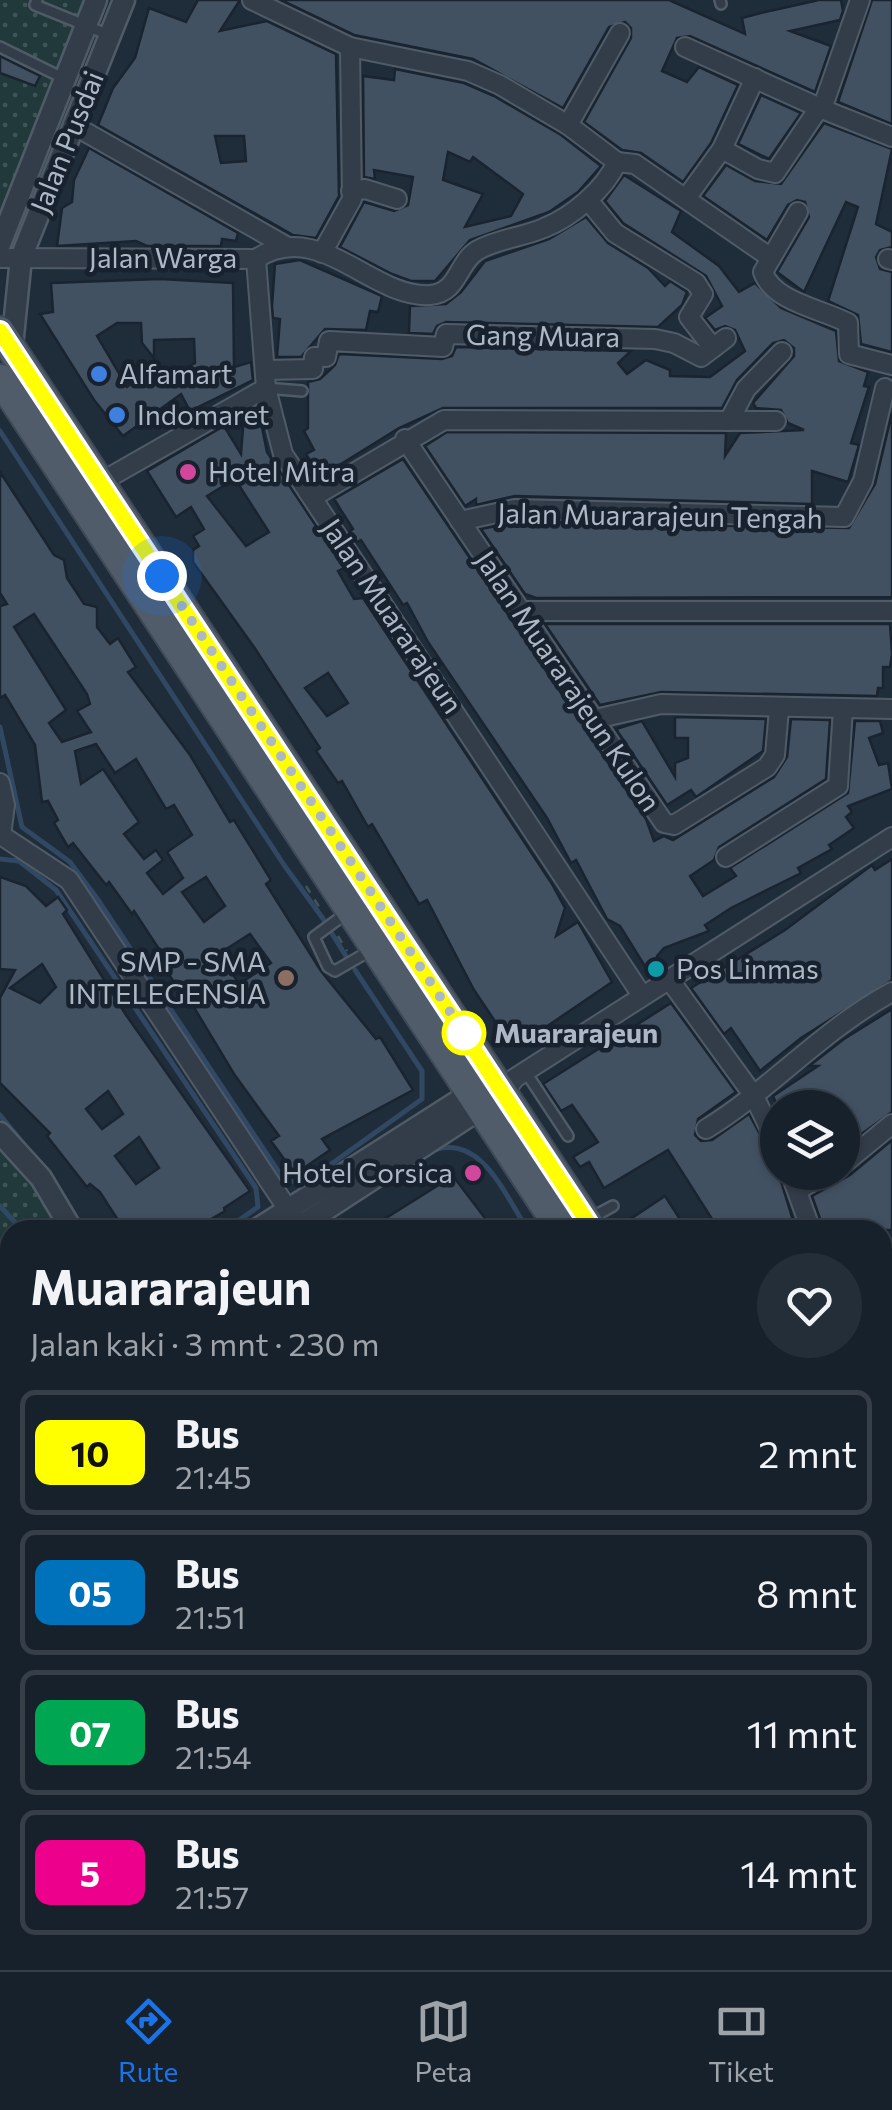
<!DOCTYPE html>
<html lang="id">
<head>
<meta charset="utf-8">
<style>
	body { margin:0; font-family:Commissioner,sans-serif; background:#242e38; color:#f1f3f6; height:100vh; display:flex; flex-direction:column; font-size:38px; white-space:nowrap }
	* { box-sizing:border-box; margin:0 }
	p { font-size:32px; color:#9ea3a9 }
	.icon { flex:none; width:55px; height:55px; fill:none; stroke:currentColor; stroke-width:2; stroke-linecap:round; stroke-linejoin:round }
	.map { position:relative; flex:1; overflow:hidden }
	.sheet { position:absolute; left:0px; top:1220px; width:892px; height:750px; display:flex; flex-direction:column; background:#17212c; border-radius:30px 30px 0 0; box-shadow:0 2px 8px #0004,0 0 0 2px #363e48 }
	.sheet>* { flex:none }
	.badge { padding:0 20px; border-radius:15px; font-size:35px; line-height:65px }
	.controls { position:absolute; left:760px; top:1090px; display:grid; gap:20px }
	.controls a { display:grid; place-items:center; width:100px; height:100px; border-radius:50%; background:#17212c; box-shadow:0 2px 8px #0004,0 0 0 2px #363e48; font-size:50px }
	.you { position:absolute; width:50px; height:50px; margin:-25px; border:8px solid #fff; border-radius:50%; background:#1a73e8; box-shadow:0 0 0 15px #1a73e833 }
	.map>.badge { position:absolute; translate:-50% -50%; box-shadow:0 0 0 5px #fff }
	.round { display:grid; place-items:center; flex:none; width:105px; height:105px; border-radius:52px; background:#242e38 }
	.summary { display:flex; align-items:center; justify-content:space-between; height:170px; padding:0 30px }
	h1 { font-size:48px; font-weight:700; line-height:75px }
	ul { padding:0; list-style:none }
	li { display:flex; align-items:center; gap:30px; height:125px; margin:0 20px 15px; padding:0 10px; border:5px solid #363e48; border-radius:15px }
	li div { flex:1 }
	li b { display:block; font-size:38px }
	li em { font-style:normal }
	li .badge { min-width:110px; font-weight:700; text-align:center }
	.menu { display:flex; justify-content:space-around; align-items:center; height:140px; border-top:2px solid #363e48; background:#17212c; font-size:28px; color:#9ea3a9 }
	.menu a { display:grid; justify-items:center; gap:5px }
	.menu .current { color:#1a73e8 }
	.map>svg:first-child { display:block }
	.park { fill:url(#park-dots) }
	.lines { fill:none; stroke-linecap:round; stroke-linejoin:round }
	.stream { stroke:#314862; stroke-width:5 }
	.building { fill:#425162; stroke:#1a2430; stroke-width:2.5; fill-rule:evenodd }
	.service-casing { stroke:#505b68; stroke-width:14 }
	.minor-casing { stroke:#505b68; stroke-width:22 }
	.tertiary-casing { stroke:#505b68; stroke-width:25 }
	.primary-casing { stroke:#3f4956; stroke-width:32 }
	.path { stroke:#3f5658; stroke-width:2.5; stroke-dasharray:8 8; stroke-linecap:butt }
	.service { stroke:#333d4a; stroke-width:9 }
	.minor { stroke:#333d4a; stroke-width:18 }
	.tertiary { stroke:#333d4a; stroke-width:20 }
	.primary { stroke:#505c6a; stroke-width:28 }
	.line-casing { stroke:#fff; stroke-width:22 }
	.line { stroke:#ff0; stroke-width:15 }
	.walk { stroke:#adb8c7; stroke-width:10; stroke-dasharray:0 18 }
	.shop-dot { fill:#3f7fe0; stroke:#18222e; stroke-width:4 }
	.hotel-dot { fill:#d1479c; stroke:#18222e; stroke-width:4 }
	.culture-dot { fill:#0f9aa8; stroke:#18222e; stroke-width:4 }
	.education-dot { fill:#8d6e63; stroke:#18222e; stroke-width:4 }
	.stop-dot { fill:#fff; stroke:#ff0; stroke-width:5 }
	.labels { text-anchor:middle; stroke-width:9; stroke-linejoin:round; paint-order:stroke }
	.street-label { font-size:28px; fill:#adb8c7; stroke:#18222e }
	.poi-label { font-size:28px; fill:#adb8c7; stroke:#18222e; text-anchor:start }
	.stop-label { font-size:28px; font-weight:bold; fill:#adb8c7; stroke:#18222e; text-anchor:start }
</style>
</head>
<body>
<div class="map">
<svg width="892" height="1970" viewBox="0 0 892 1970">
	<defs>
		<pattern id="park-dots" width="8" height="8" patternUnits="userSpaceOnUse" patternTransform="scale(2.5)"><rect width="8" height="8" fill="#21393b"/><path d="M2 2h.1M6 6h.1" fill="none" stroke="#3f5456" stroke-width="1.8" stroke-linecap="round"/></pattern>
	</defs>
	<rect width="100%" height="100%" fill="#1f2c3a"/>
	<g class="park">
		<path d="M0,0H86L0,214Z"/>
		<path d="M0,1130L66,1230H10V1269L0,1261Z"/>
		<path d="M892,1884V1970H764L773,1960H882L883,1890Z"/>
	</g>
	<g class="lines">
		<g class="stream">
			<path d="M0,431L284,865L324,920"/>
			<path d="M0,727L22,827L70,862L96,897L282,1177L302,1185L422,1099V1071L355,970"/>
			<path d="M0,859L19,861L56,890L256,1188L258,1207L225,1230"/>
			<path d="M331,932L349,961"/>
			<path d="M0,1115L31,1153"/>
			<path d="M434,1150C482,1134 505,1196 528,1230"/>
			<path d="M0,1206L22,1230"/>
			<path d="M0,1367L10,1355"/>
			<path d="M882,1765L892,1781"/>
			<path d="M882,1842L892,1836"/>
			<path d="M59,1960L61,1970"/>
			<path d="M180,1960L181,1970"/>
			<path d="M532,1970L539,1960"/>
			<path d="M718,1970L727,1960"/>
		</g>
	</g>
	<g class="building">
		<path d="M198,0H240L220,31L267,21L336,54L339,196L316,238L293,235L98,125L113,88L135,58L149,8L186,22ZM215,136H244L246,161L221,163Z"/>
		<path d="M281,0H669L745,34L742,18L765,12L819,0H841L843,11L840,20L790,31L831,46L815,92L690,36L677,38L662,71L687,82L699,67L738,85L711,143L683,182L641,153L622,150L584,122L631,38V28L625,22L609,27L563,108L473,59L354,35Z"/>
		<path d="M872,0H892V124L838,102Z"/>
		<path d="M0,56L40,76L35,86L0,73Z"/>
		<path d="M395,69L464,83L494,96L561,135L601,166L578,192L549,212L470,240L435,281H411L392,274L340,247L364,202L394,211L408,205L413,177L374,170L375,179L364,177L363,76L394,80ZM448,152L470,162L473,157L523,194L511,216L465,227L483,194L443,180Z"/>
		<path d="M761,95L801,113L769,159L738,144Z"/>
		<path d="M824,123L892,149L876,224L892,232V247L880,250L876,257L880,269L892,272V352L861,344L858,315L828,301L858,207L846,202L804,292L777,272L809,217L805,202L797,200L788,205L767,240L703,196L726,165L755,181L781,184Z"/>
		<path d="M89,148L238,233L236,241L222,239L221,246H147L136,241L57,246L62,208L72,202L74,180Z"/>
		<path d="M624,175L681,211L672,232L719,266L739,292L755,283L781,308L836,331L839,361L868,372L864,386L869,387L851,443L859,445L848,482L812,471V504L515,496L476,505V499L465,506L425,446L447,432L726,433L725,456L740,433L804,430L788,423L781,410L756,408L753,403L794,356V348L784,340L773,343L737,380L722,408H443L399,428L320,477L306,454L314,450L304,431L308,428V382L320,379L335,365L339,354L442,359L452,356L456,347L631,351L618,363L627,374L646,360L670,370V376L710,377L745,351L735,330L725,326L715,330L705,318L722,306L706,276L623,223L605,201Z"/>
		<path d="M586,217L608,243L648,268L665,286L670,281L687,292L682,305L658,327L446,322L437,326L433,334L409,333L410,306L446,304L461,292L485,261L549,239Z"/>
		<path d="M300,260L382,296L378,312L370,311L366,330L325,329L301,357H277L280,319L273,318L272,306L275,264Z"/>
		<path d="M160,279L233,283L234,367L251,362L253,380L194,409H189L181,394L123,436L94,400L40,314L53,312L51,283ZM117,323H141L142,343L154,358V340L194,339L195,363L168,378L158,365L127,387L97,336Z"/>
		<path d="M258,407L267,452L344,568L338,571L354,599L363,598L552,884L565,908L556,936L578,922L612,982L524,1042L522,1038L511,1045L474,990L427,900L419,904L372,824L368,827L342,781L338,783L316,751L320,748L254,647L193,562V550L199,546L193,536L204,529L191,507L176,517L147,471L224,426L241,454L244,415ZM235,479L269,532L246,546L207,496ZM328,673L348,703L327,716L305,688Z"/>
		<path d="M892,413V597L536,598L525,594L481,529L516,522L849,528L875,484Z"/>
		<path d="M403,459L646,819L654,841L664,836L673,840L774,777L787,757L791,719L830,720L826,779L719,847L714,860L690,876L703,896L736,876L730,868L848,793L855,721H880L883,733L869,738L879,765L888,763L892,789L848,806L852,812L846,817L854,828L829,845L832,849L798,868L801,873L731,908L705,925L709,931L664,948L657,956L665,967L651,976L620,926L607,919L576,860L571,863L547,818L428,642L407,603L403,605L361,540L357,542L349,532L353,529L334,499Z"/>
		<path d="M0,472L54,555L64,560L67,578L84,604L97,607V627L110,644L118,638L136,667L128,672L190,755L230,822L234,820L271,880L266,884L321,971L376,1039L380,1037L413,1090L322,1139L330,1150L295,1174L271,1141L279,1136L234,1074L180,984L177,987L159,959L163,955L134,911L132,914L109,882L106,885L73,843L68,847L54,823L58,820L48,801L42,802L35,745L5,695L0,698V606L7,604L0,593ZM34,614L87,694L90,704L77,711L91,732L62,742L49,723L66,710L14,627ZM96,744L115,773L136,759L166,809L174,805L192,835L167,852L183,878L163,894L147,873L163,860L156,850L144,859L124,834L139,822L103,769L81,784L75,751ZM206,877L225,906L204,922L182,892ZM250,934L271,963L239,984L223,959L227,957L223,951Z"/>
		<path d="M545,624H890L892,654L890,667H883V688H878L877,696L661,692L600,705Z"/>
		<path d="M675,717L766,719L763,751L696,797L691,790L667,805L616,729L642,721L675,777V763L688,758V738H675Z"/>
		<path d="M892,859V980L801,1038L760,1071L731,1028L724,1034L691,988L785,930L872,865L875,870Z"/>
		<path d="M0,877L26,886L46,906L58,897L67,910L63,914L126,1015L250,1191L224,1208L225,1211L192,1230H98L118,1220L100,1192L90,1184L87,1187L47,1136L50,1133L0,1083V998L15,970L0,969ZM42,964L56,987L40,1003L10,988ZM108,1091L123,1114L102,1129L86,1109ZM139,1137L159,1168L136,1184L115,1156Z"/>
		<path d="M671,1003L736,1092L698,1119L695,1135L701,1141L712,1140L749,1114L775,1162L796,1230H719L668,1150L604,1188L589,1162L580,1167L573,1157L598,1142L572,1105L561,1111L543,1084Z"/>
		<path d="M892,1009V1112L842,1148V1108H778L773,1096L818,1066H809L844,1039Z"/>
		<path d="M892,1140V1230H824L812,1196L850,1175Z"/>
		<path d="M453,1176L494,1230H444L441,1224L432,1230H367Z"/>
		<path d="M665,1196L687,1230H635L629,1220Z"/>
	</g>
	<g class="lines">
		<g class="service-casing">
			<g id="service">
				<path d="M37,0L35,5L109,35"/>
				<path d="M720,0L721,4"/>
				<path d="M0,47L63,78"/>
				<path d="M266,388L302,391"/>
				<path d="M348,912L314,937L328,967L335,971L373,949"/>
				<path d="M525,1071L568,1136"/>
				<path d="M589,1219L613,1206"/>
				<path d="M882,1577L892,1571"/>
				<path d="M882,1598L892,1608"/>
				<path d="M0,1879L10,1875"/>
			</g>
		</g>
		<g class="minor-casing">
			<g id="minor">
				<path d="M252,0L350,47L468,71L500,85L568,125L617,162C605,189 572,217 544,228C523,237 498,239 478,250C457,262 459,293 430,295C372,299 319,217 256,259"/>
				<path d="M860,0L822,109L892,137"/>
				<path d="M685,47L822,109"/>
				<path d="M73,125L286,246"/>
				<path d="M568,125L620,33"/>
				<path d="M722,149L758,169L775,173L819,108"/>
				<path d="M617,162L635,164L771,258"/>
				<path d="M351,191L365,189L397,199"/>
				<path d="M687,197L722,149L755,78"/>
				<path d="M588,200L615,233L696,283L703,294L689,317L713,348"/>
				<path d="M798,212L763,272C773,302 822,309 848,323L849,354L892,365"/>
				<path d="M322,253L352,199L350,47"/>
				<path d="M0,258L256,259"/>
				<path d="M256,259L266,388L283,454L641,994"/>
				<path d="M888,259L892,260"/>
				<path d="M266,370L313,369L314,357H326L329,341L443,347L446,334L655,339L674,343L701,357L726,338"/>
				<path d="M729,421L746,389L782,352"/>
				<path d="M405,439L664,823L674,825L767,767L775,755L779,709"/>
				<path d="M101,482L266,388"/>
				<path d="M313,497L444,420L776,421"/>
				<path d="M460,521L515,509L844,517L863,481L885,388"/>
				<path d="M520,611H892"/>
				<path d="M591,720L661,704L892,709"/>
				<path d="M0,783L5,805L1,835"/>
				<path d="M1,835L69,880L295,1220"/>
				<path d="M726,857L838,786L843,708"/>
				<path d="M669,979L754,1096L778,1146"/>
				<path d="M503,1094L515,1078L892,837"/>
				<path d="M706,1129C771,1089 822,1030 892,992"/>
				<path d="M842,1165L892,1124"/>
				<path d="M790,1172L811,1230"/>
				<path d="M798,1190L829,1172"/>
				<path d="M882,1275L892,1268"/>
				<path d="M882,1358L892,1371"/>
				<path d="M0,1696L10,1695"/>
				<path d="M190,1960L192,1970"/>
				<path d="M343,1960L352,1970"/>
				<path d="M502,1960L513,1970"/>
			</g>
		</g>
		<g class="tertiary-casing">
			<g id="tertiary">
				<path d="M0,244L96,0"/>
				<path d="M12,346L21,258L124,0"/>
				<path d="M0,1133L41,1178L72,1230"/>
				<path d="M256,1230L482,1086"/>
				<path d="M294,1230L489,1103"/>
				<path d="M0,1270L10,1277"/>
				<path d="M0,1397L10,1390"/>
				<path d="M0,1415L10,1410"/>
				<path d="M882,1865L892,1858"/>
				<path d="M0,1958L14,1960"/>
				<path d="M46,1960L49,1970"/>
				<path d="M740,1970L748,1960"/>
			</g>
		</g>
		<g class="primary-casing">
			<g id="primary">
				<path d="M0,331L593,1230"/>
				<path d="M0,379L561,1230"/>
				<path d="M882,1673L892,1687"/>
				<path d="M882,1719L892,1734"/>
			</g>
		</g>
		<g class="path">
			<path d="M306,886L323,913"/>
			<path d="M338,936L347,951"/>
		</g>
		<use href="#service" class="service"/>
		<use href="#minor" class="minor"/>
		<use href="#tertiary" class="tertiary"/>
		<use href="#primary" class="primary"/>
	</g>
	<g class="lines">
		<g class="line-casing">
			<path id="line" d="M0,331L593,1230"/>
		</g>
		<use href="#line" class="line"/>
		<path class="walk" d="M162,576L464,1033"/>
	</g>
	<g class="shop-dot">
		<circle cx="99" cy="374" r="10"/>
		<circle cx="117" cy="415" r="10"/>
	</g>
	<g class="hotel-dot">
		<circle cx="188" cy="472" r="10"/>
		<circle cx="473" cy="1173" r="10"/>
	</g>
	<circle class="culture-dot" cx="656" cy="969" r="10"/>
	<circle class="education-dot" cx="286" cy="978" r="10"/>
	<circle class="stop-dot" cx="464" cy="1033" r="20"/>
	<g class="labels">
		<g class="street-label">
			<text transform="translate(67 142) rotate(-68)" y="10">Jalan Pusdai</text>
			<text x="163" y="268">Jalan Warga</text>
			<text transform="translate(543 336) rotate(1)" y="10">Gang Muara</text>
			<text transform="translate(660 516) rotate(1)" y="10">Jalan Muararajeun Tengah</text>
			<text transform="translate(392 616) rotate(56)" y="10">Jalan Muararajeun</text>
			<text transform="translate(568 681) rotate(56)" y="10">Jalan Muararajeun Kulon</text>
		</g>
		<g class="poi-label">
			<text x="119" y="384">Alfamart</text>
			<text x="137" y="425">Indomaret</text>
			<text x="208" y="482">Hotel Mitra</text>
			<text x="266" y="972" text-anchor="end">SMP - SMA<tspan x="266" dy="32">INTELEGENSIA</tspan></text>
			<text x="676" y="979">Pos Linmas</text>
			<text x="453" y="1183" text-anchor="end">Hotel Corsica</text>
		</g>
		<g class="stop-label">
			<text x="494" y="1043">Muararajeun</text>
		</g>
	</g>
</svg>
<div class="controls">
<a><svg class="icon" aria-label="layers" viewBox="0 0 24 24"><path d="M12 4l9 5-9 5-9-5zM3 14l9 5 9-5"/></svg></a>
</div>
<div class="you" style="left:162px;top:576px"></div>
<section class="sheet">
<div class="summary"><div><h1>Muararajeun</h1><p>Jalan kaki · 3 mnt · 230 m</p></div><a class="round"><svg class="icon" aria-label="heart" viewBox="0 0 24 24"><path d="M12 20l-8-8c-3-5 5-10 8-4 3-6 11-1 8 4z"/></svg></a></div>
<ul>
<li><span class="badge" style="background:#ff0;color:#111">10</span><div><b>Bus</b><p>21:45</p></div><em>2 mnt</em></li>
<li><span class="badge" style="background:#0072bc;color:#fff">05</span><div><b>Bus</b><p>21:51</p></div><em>8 mnt</em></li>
<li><span class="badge" style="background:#00a651;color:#fff">07</span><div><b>Bus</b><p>21:54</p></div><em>11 mnt</em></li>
<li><span class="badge" style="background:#ec008c;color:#fff">5</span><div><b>Bus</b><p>21:57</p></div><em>14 mnt</em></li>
</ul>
</section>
</div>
<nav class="menu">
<a class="current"><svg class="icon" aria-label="directions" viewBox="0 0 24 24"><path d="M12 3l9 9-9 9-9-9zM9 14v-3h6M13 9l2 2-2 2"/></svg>Rute</a>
<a><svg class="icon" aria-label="map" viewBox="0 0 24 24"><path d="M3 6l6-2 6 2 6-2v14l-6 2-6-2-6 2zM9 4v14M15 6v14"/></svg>Peta</a>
<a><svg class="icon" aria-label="tickets" viewBox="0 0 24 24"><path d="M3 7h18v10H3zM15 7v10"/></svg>Tiket</a>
</nav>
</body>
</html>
